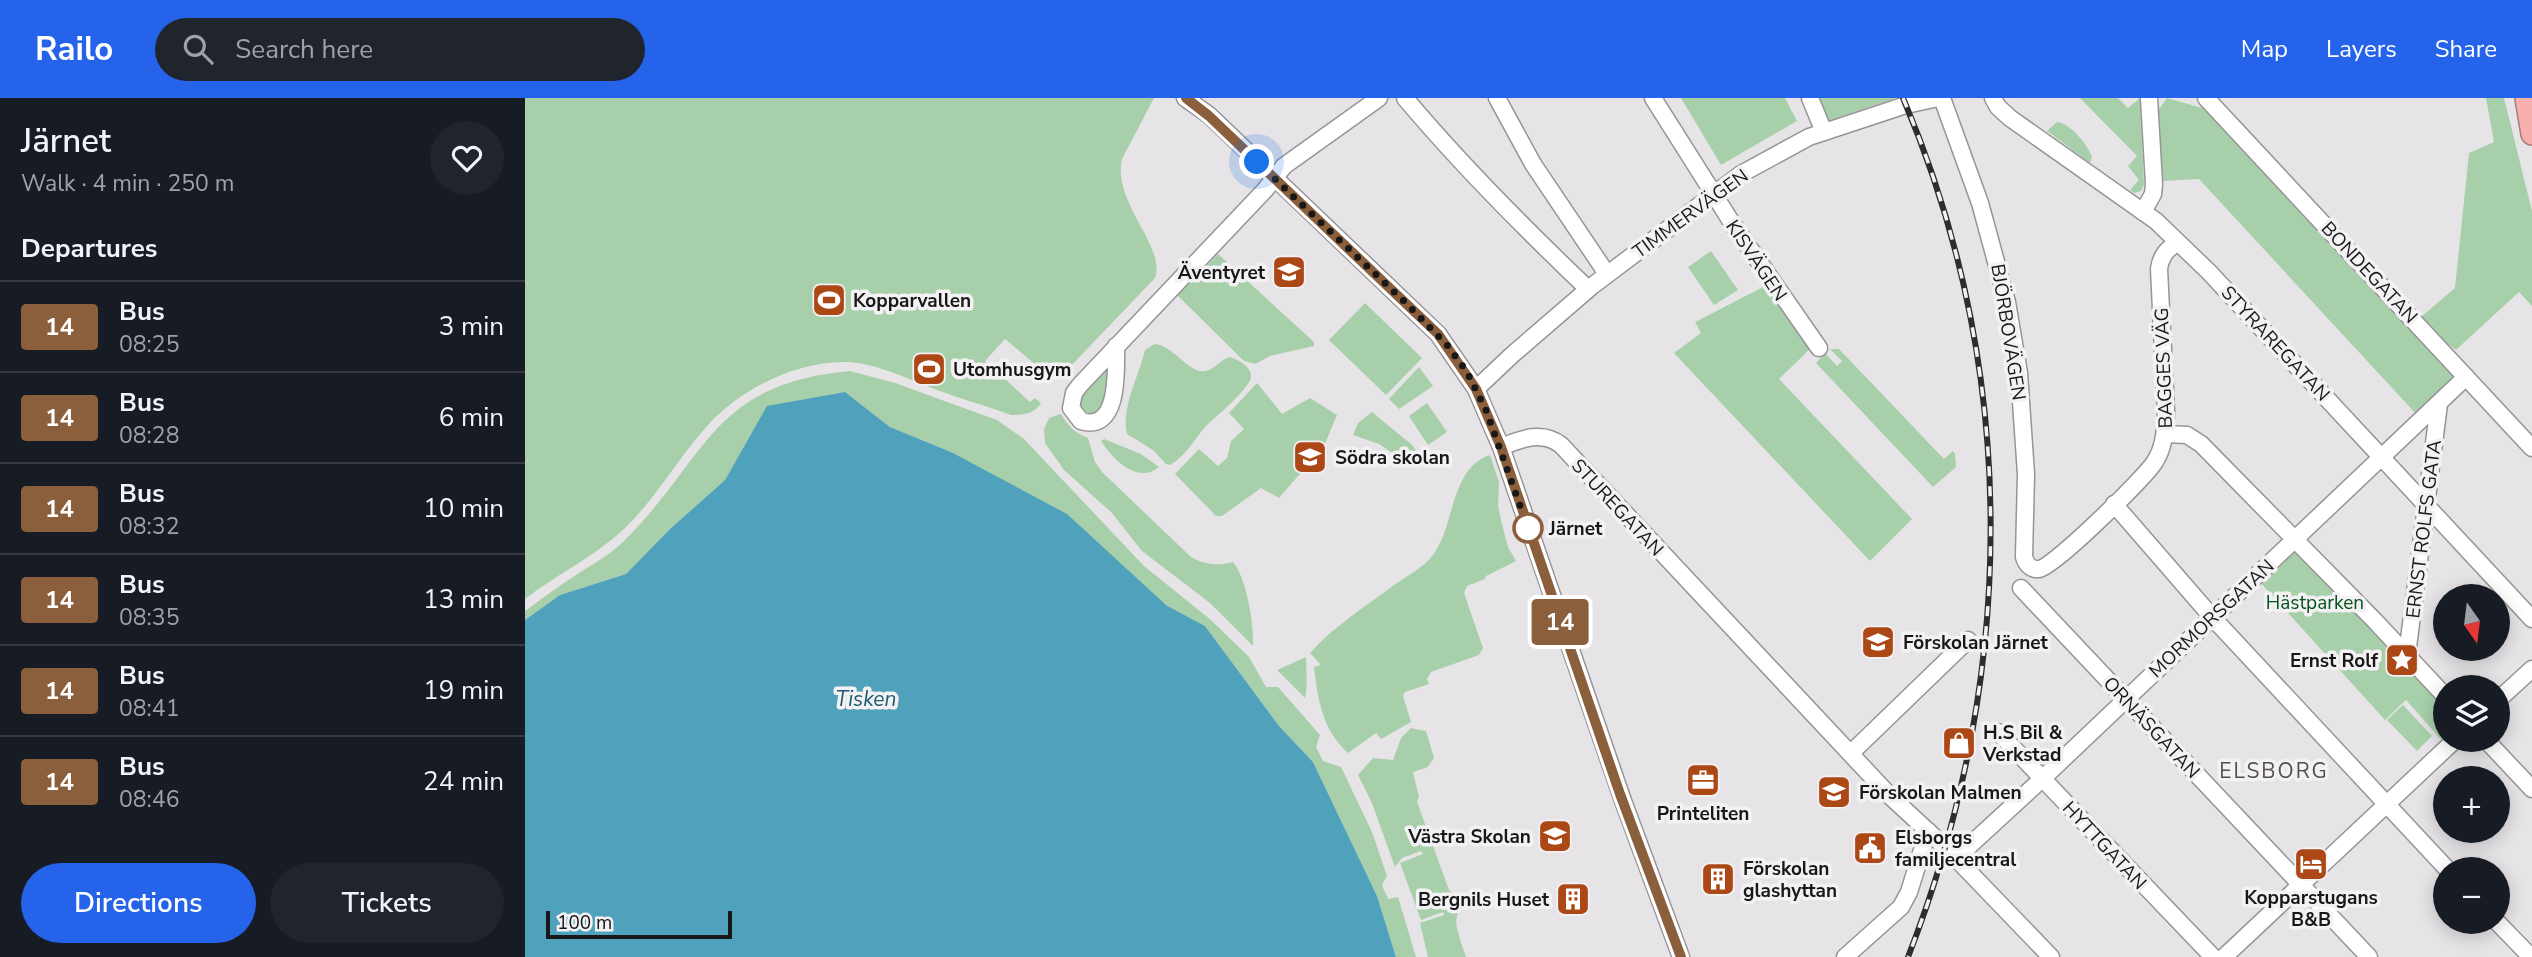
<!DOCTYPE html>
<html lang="en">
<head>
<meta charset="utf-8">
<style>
	body { margin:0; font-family:"Nunito Sans",sans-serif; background:#20242c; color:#f1f3f6; height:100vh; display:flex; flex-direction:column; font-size:26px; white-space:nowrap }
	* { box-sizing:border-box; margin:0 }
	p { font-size:23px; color:#9ea1a6 }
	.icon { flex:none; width:38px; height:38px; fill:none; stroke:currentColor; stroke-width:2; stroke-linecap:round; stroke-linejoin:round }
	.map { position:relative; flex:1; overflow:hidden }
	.side { display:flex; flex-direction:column; background:#171b24; width:525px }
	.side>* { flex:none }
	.badge { padding:0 14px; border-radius:5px; font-size:24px; line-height:46px }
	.needle { width:46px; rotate:166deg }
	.controls { position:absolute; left:1908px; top:486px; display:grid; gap:14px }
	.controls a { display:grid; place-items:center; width:77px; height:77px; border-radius:50%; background:#171b24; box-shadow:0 4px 18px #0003; font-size:35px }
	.scale { position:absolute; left:21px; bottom:18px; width:186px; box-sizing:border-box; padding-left:7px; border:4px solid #191819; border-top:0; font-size:19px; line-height:24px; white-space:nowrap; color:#191819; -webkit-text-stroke:5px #f4f1f4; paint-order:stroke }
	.you { position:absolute; width:35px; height:35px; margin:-18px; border:5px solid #fff; border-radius:50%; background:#1a73e8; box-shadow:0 0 0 10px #1a73e833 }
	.map>.badge { position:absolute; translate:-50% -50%; box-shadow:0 0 0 4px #fff }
	h2 { padding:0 21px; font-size:26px; line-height:63px }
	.round { display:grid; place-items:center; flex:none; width:74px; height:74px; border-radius:37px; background:#20242c }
	.summary { display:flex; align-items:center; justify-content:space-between; height:119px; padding:0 21px }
	h1 { font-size:33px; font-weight:600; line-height:52px }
	.button { display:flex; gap:14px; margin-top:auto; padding:14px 21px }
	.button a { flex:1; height:80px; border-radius:42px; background:#2563eb; color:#fff; font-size:28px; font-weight:600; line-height:80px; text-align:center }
	.button a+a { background:#20242c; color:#f1f3f6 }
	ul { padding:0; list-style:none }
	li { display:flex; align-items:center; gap:21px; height:91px; padding:0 21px; border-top:2px solid #363941 }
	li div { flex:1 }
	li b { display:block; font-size:26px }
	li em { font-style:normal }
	li .badge { min-width:77px; font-weight:700; text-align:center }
	header { display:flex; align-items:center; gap:42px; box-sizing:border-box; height:98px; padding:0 35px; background:#2563eb; color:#fff }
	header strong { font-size:33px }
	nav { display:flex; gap:38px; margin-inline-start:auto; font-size:24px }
	.search { width:490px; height:63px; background:#20242c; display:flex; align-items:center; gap:18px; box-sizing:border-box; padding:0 24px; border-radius:38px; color:#9ea1a6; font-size:26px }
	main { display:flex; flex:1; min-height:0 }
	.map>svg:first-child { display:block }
	.green { fill:#a7d0aa }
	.water { fill:#50a1bb }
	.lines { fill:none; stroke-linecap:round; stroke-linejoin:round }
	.minor-casing { stroke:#979497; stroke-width:19 }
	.highway-casing { stroke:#a97b79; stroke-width:24 }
	.minor { stroke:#fff; stroke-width:16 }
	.highway { stroke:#f7b0ad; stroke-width:21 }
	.rail-casing { stroke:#2e2d2e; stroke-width:6 }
	.rail { stroke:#f4f1f4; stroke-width:3.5; stroke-dasharray:10; stroke-linecap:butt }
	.line-casing { stroke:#fff; stroke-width:16 }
	.line { stroke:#8b5e3c; stroke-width:10 }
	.walk { stroke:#191819; stroke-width:7; stroke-dasharray:0 12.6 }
	.stop-dot { fill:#fff; stroke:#8b5e3c; stroke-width:3.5 }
	.labels { text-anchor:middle; stroke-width:7; stroke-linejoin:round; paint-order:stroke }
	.street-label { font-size:19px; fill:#191819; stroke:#f4f1f4 }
	.poi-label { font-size:19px; font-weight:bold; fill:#191819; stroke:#f4f1f4; text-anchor:start }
	.stop-label { font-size:19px; font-weight:bold; fill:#191819; stroke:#f4f1f4; text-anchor:start }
	.park-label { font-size:19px; fill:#005419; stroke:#f4f1f4 }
	.water-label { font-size:21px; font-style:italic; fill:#1b5d70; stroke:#f4f1f4 }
	.neighbourhood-label { font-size:21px; letter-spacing:2px; fill:#514e51; stroke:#f4f1f4 }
</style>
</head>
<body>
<header>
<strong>Railo</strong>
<div class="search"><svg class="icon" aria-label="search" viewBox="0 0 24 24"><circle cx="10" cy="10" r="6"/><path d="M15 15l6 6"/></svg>Search here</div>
<nav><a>Map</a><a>Layers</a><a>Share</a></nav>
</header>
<main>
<section class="side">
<div class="summary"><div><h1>Järnet</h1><p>Walk · 4 min · 250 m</p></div><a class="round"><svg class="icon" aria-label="heart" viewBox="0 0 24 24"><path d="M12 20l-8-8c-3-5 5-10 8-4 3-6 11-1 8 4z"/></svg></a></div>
<h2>Departures</h2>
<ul>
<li><span class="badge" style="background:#8b5e3c;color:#fff">14</span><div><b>Bus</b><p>08:25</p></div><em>3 min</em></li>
<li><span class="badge" style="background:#8b5e3c;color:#fff">14</span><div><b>Bus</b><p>08:28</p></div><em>6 min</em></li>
<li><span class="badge" style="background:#8b5e3c;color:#fff">14</span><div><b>Bus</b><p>08:32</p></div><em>10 min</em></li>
<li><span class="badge" style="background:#8b5e3c;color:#fff">14</span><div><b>Bus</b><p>08:35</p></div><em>13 min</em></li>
<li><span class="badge" style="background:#8b5e3c;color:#fff">14</span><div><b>Bus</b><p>08:41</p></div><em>19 min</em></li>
<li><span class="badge" style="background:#8b5e3c;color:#fff">14</span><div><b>Bus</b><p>08:46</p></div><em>24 min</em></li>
</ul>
<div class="button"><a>Directions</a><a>Tickets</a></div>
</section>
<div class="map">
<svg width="2007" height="859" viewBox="0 0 2007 859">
	<rect width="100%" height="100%" fill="#e7e4e7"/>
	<g class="green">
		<path d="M0,0H629L597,61C587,105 641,147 630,180L543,271L525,279L480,241L460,263L505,304L510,300L516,305C510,316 497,317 486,317C462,308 439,302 415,293C391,284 350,265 324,264C273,262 217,290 183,327C154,359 133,397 103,427C73,457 34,475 0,501Z"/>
		<path d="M1156,0H1260L1272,23L1196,67Z"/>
		<path d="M1288,0H1368L1369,1L1299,24Z"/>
		<path d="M1555,0H1593L1603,10L1615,0L1619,87L1616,93L1609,95L1605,92L1614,82L1603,68L1612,58Z"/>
		<path d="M1642,0L1688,13L1934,280L1893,318L1674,81L1637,83L1632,14Z"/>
		<path d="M1961,0H1979L2007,113V208L1994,194L1931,252L1899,228L1896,219L1930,190L1944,55L1969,44Z"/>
		<path d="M1532,24C1546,26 1562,46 1567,59L1565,65L1522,33Z"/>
		<path d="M1186,153L1213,192L1189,207L1163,169Z"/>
		<path d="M693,156L789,244V248L745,258L730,266L719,263L652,197Z"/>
		<path d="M1240,188L1285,251L1254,281L1387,421L1345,463L1149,255L1176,235L1170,224Z"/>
		<path d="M840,205L897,260L861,297L804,242Z"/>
		<path d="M630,246C649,248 664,276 680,273C689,272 695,262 704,259C713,261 727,269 726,279C725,290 691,319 682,327C669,341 662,357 645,367L641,366L628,352L602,336C596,308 614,279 620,252Z"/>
		<path d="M1305,251H1314L1419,361L1428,353L1430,356L1431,369L1408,389L1291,265L1300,255L1312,268L1317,263Z"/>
		<path d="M894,269L908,288L874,311L864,301Z"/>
		<path d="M579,272H584L586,276L576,311L567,316L559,313L555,306L558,294Z"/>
		<path d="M325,273L370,285L472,322L499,341L619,468L686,522L724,559L741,589H753L795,637L791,649L798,663L816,669L847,734L862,778L857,787L863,801L873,799L891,859H871L852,798L788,664L754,628L680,528L641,507L426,354L365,329L320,294L242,309L200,382L145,431L101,476L35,497L0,523V513C16,501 31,490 48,479C66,467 85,457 100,442C184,358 186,286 325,273Z"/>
		<path d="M732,285L757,316L785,300L812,317L799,348L754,400L736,390L697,418H691L650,376L674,351L693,368L702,360L706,343L719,331L704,315Z"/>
		<path d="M902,305L922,334L903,347L884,318Z"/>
		<path d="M847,314L887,347L896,359L892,367L887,368L854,346L828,337L833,325Z"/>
		<path d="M536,316C543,328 550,335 563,340L570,364L577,374L666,459C680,467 693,468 708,464C722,481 729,527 728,548L685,505L617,453L587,415L539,372L520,345L519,331L524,320Z"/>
		<path d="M579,341L616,356L634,369C612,387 588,361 576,343Z"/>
		<path d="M965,357L974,384L973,408L977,426L983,449L991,463L961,478L960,481L942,488L939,495L958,550L954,557L906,574L902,581L904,586L880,594L878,598L886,624L856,641L851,635L823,655C797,631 793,602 789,569L796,567L785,555C809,528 840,509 869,487C882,478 898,470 908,457C930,428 925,370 965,357Z"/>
		<path d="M1775,446L1920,611L1919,645L1881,602L1860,622L1734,483Z"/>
		<path d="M781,559C781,571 783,591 780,600L752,572Z"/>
		<path d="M1878,607L1907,638L1892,653L1862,622Z"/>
		<path d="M886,630L901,633L909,660L903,669L888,674L894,699L892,704L924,792C943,809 928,814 932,830C934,840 938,850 941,859H903L895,825L919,817L918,814L896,822L875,765L898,756L896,753L877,760L870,769L847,705L833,677L848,660L868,662L876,640Z"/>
	</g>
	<path class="water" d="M320,294L365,329L426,354L542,416L641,507L680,528L754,628L788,664L852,798L871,859H0V522L35,497L101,476L145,431L200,382L242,308Z"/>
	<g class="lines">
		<g class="minor-casing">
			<g id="minor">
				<path d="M660,0L684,17L913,236L951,291L976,349L1097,700L1156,859"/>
				<path d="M880,0C937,68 999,130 1063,191"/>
				<path d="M972,0L1008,66L1082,176"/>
				<path d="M1128,0L1207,125L1294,250"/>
				<path d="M1285,0L1299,34"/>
				<path d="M1417,0L1455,105L1482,204L1494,275L1501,376L1499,459C1501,466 1506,472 1514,471C1529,469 1618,381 1629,365C1640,349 1640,331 1641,313L1634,171C1636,157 1642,152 1652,144"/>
				<path d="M1468,0L1473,9L1485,20L1631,123L1684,174L2007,521"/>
				<path d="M1681,0L2007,350"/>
				<path d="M1618,114L1628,96L1629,86L1624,0"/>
				<path d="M591,248C591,271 595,335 556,323L546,310L549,295L555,287L740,92L759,68L854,0"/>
				<path d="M951,291L987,257L1067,188L1216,76L1284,39L1381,7L1413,0"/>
				<path d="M1640,336L1662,337L1676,346L1850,523L1920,598"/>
				<path d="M976,349C996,341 1017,332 1036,347L1365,698L1421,750L1526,859"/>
				<path d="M1589,406L1687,519L1923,772"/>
				<path d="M1496,490L1844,859"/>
				<path d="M1882,557L1914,306"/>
				<path d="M1972,603L2007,571"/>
				<path d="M1473,634L1688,859"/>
				<path d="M1961,642L2007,691"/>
				<path d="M1326,655L1443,542"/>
				<path d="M1431,760L1518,680L1941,279"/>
				<path d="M1972,824L2006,859"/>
				<path d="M1320,859L1376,809L1384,794L1403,733"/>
				<path d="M1699,859L1930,642"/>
			</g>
		</g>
		<g class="highway-casing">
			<path id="highway" d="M2001,0L2007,36"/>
		</g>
		<use href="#minor" class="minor"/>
		<use href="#highway" class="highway"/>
		<g class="rail-casing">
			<path id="rail" d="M1378,0C1496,277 1492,580 1383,859"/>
		</g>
		<use href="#rail" class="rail"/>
	</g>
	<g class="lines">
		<g class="line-casing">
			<path id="line" d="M661,0L684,18L913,236L951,291L976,349L1095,696L1156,859"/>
		</g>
		<use href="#line" class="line"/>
		<path class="walk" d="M732,64L882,206L922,247L942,274L961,312L1003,430"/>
	</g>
	<defs>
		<g id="school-square" transform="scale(1.75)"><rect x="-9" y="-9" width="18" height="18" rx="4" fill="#ac4816" stroke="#f4f1f4"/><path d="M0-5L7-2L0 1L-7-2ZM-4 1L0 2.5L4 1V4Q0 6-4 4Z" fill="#fff"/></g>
		<g id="stadium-square" transform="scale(1.75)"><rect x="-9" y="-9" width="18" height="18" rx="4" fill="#ac4816" stroke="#f4f1f4"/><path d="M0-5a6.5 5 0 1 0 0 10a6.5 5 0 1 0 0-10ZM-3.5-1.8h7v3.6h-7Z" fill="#fff"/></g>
		<g id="sight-square" transform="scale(1.75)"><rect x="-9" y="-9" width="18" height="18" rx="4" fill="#ac4816" stroke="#f4f1f4"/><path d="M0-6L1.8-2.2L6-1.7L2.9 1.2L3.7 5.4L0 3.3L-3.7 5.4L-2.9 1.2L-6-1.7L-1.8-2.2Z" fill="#fff"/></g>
		<g id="shop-square" transform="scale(1.75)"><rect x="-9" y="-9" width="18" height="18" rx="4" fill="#ac4816" stroke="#f4f1f4"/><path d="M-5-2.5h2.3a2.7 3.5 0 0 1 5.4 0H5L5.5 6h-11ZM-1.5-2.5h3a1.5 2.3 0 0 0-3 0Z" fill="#fff"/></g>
		<g id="office-square" transform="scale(1.75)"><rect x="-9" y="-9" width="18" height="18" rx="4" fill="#ac4816" stroke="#f4f1f4"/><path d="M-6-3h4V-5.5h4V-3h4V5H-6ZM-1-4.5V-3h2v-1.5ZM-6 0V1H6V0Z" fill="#fff"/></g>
		<g id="civic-square" transform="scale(1.75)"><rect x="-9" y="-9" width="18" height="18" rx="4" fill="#ac4816" stroke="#f4f1f4"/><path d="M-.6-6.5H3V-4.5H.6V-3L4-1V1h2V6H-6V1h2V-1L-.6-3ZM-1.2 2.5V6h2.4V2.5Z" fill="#fff"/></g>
		<g id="hotel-square" transform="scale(1.75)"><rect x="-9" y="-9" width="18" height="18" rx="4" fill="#ac4816" stroke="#f4f1f4"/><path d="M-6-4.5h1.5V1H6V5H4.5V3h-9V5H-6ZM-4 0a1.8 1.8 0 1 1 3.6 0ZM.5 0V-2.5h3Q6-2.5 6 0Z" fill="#fff"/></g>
		<g id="building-square" transform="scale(1.75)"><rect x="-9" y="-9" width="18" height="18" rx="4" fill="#ac4816" stroke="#f4f1f4"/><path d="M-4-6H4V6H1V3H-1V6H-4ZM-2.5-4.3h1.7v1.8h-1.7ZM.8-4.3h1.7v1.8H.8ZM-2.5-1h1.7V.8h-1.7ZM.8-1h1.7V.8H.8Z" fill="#fff"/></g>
	</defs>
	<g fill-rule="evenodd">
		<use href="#school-square" x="764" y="174"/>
		<use href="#stadium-square" x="304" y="202"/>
		<use href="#stadium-square" x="404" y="271"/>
		<use href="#school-square" x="785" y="359"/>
		<use href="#school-square" x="1353" y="544"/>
		<use href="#sight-square" x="1877" y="562"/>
		<use href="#shop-square" x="1434" y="645"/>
		<use href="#office-square" x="1178" y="682"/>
		<use href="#school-square" x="1309" y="694"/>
		<use href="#school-square" x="1030" y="738"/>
		<use href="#civic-square" x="1345" y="750"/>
		<use href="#hotel-square" x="1786" y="766"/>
		<use href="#building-square" x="1193" y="781"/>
		<use href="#building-square" x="1048" y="801"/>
	</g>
	<circle class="stop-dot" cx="1003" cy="430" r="14"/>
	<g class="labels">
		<g class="street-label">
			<text transform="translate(1165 115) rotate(-36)" y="7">TIMMERVÄGEN</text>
			<text transform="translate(1232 162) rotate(56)" y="7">KISVÄGEN</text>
			<text transform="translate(1845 174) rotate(47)" y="7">BONDEGATAN</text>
			<text transform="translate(1484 234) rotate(81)" y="7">BJÖRBOVÄGEN</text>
			<text transform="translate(1751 245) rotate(47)" y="7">STYRAREGATAN</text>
			<text transform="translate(1638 270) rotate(-92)" y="7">BAGGES VÄG</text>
			<text transform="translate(1093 409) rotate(47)" y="7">STUREGATAN</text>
			<text transform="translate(1898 431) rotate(-83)" y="7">ERNST ROLFS GATA</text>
			<text transform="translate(1686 520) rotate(-43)" y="7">MORMORSGATAN</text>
			<text transform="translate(1627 629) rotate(47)" y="7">ORNÄSGATAN</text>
			<text transform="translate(1580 747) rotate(47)" y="7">HYTTGATAN</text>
		</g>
		<g class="poi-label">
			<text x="740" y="181" text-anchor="end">Äventyret</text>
			<text x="328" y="209">Kopparvallen</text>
			<text x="428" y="278">Utomhusgym</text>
			<text x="810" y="366">Södra skolan</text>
			<text x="1378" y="551">Förskolan Järnet</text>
			<text x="1853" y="569" text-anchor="end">Ernst Rolf</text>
			<text x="1458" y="641">H.S Bil &amp;<tspan x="1458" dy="22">Verkstad</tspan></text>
			<text x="1334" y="701">Förskolan Malmen</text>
			<text x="1178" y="722" text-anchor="middle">Printeliten</text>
			<text x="1006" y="745" text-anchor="end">Västra Skolan</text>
			<text x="1370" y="746">Elsborgs<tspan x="1370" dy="22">familjecentral</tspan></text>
			<text x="1218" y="777">Förskolan<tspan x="1218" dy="22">glashyttan</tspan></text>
			<text x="1786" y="806" text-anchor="middle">Kopparstugans<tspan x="1786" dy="22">B&amp;B</tspan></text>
			<text x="1024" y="808" text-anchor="end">Bergnils Huset</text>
		</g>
		<g class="stop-label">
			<text x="1024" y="437">Järnet</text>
		</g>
		<g class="park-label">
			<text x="1790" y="511">Hästparken</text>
		</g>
		<g class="water-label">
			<text x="341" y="608">Tisken</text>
		</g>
		<g class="neighbourhood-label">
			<text x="1749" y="680">ELSBORG</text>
		</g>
	</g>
</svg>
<div class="controls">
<a><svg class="needle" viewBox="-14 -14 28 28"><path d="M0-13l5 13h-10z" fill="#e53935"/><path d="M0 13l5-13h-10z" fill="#9ea1a6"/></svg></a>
<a><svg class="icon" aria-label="layers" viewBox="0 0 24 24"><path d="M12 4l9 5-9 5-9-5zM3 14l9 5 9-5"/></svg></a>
<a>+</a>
<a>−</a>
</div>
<div class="scale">100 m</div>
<div class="you" style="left:732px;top:64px"></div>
<b class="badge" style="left:1035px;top:524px;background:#8b5e3c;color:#fff">14</b>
</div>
</main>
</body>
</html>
